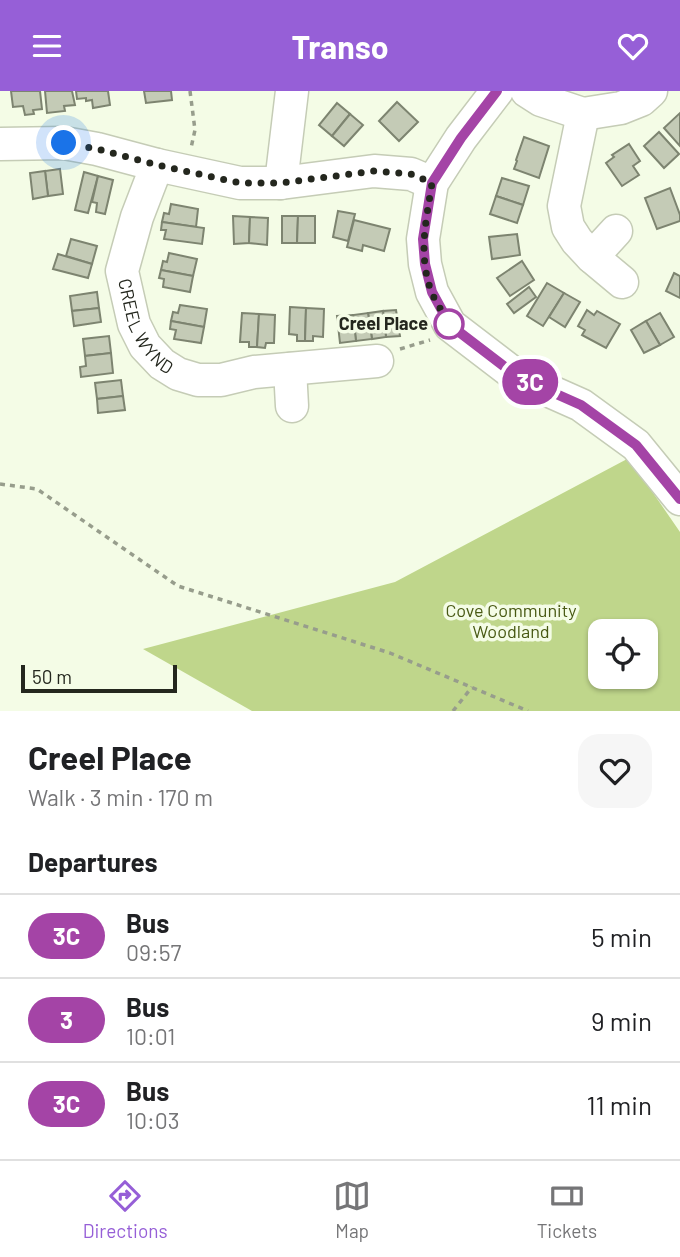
<!DOCTYPE html>
<html lang="en">
<head>
<meta charset="utf-8">
<style>
	body { margin:0; font-family:Barlow,sans-serif; background:#f6f6f6; color:#202124; height:100vh; display:flex; flex-direction:column; font-size:26px; white-space:nowrap }
	* { box-sizing:border-box; margin:0 }
	p { font-size:23px; color:#757577 }
	.icon { flex:none; width:38px; height:38px; fill:none; stroke:currentColor; stroke-width:2; stroke-linecap:round; stroke-linejoin:round }
	.map { position:relative; height:620px; overflow:hidden }
	.sheet { display:flex; flex-direction:column; background:#fff; flex:1 }
	.sheet>* { flex:none }
	.badge { padding:0 14px; border-radius:23px; font-size:24px; line-height:46px }
	.tools { position:absolute; left:588px; top:528px; display:grid; gap:14px }
	.tools a { display:grid; place-items:center; width:70px; height:70px; border-radius:14px; background:#fff; box-shadow:0 2px 5px #0004; font-size:35px }
	.scale { position:absolute; left:21px; bottom:18px; width:156px; box-sizing:border-box; padding-left:7px; border:4px solid #24271e; border-top:0; font-size:19px; line-height:24px; white-space:nowrap; color:#24271e; -webkit-text-stroke:5px #f4fce6; paint-order:stroke }
	.you { position:absolute; width:35px; height:35px; margin:-18px; border:5px solid #fff; border-radius:50%; background:#1a73e8; box-shadow:0 0 0 10px #1a73e833 }
	.map>.badge { position:absolute; translate:-50% -50%; box-shadow:0 0 0 4px #fff }
	h2 { padding:0 28px; font-size:26px; line-height:63px }
	.round { display:grid; place-items:center; flex:none; width:74px; height:74px; border-radius:21px; background:#f6f6f6 }
	.headline { display:flex; align-items:center; justify-content:space-between; height:119px; padding:0 28px }
	h1 { font-size:33px; font-weight:700; line-height:52px }
	ul { padding:0; list-style:none }
	li { display:flex; align-items:center; gap:21px; height:84px; padding:0 28px; border-top:2px solid #e0e0e0 }
	li div { flex:1 }
	li b { display:block; font-size:26px }
	li em { font-style:normal }
	li .badge { min-width:77px; font-weight:700; text-align:center }
	header { display:flex; justify-content:space-between; align-items:center; height:91px; padding:0 28px; background:#965fd7; color:#fff; font-size:32px; font-weight:700 }
	.tab-bar { display:flex; justify-content:space-around; align-items:center; height:98px; border-top:2px solid #e0e0e0; background:#fff; font-size:19px; color:#757577 }
	.tab-bar a { display:grid; justify-items:center; gap:4px }
	.tab-bar .current { color:#965fd7 }
	.map>svg:first-child { display:block }
	.green { fill:#bfd68b; fill-rule:evenodd }
	.building { fill:#c4cbb6; stroke:#7d8470; stroke-width:2 }
	.lines { fill:none; stroke-linecap:round; stroke-linejoin:round }
	.minor-casing { stroke:#c5ccb6; stroke-width:35 }
	.path { stroke:#979d8c; stroke-width:3.5; stroke-dasharray:5 5; stroke-linecap:butt }
	.minor { stroke:#fff; stroke-width:32 }
	.line-casing { stroke:#fff; stroke-width:16 }
	.line { stroke:#a444a6; stroke-width:10 }
	.walk { stroke:#24271e; stroke-width:7; stroke-dasharray:0 12.6 }
	.stop-dot { fill:#fff; stroke:#a444a6; stroke-width:3.5 }
	.labels { text-anchor:middle; stroke-width:7; stroke-linejoin:round; paint-order:stroke }
	.street-label { font-size:18px; fill:#24271e; stroke:#f4fce6 }
	.stop-label { font-size:18px; font-weight:bold; fill:#24271e; stroke:#f4fce6; text-anchor:end }
	.park-label { font-size:18px; fill:#485913; stroke:#f4fce6 }
</style>
</head>
<body>
<header><svg class="icon" aria-label="menu" viewBox="0 0 24 24"><path d="M4 6h16M4 12h16M4 18h16"/></svg>Transo<svg class="icon" aria-label="heart" viewBox="0 0 24 24"><path d="M12 20l-8-8c-3-5 5-10 8-4 3-6 11-1 8 4z"/></svg></header>
<div class="map">
<svg width="680" height="620" viewBox="0 0 680 620">
	<rect width="100%" height="100%" fill="#f4fce6"/>
	<path class="green" d="M629,367L680,441V620H252L143,558L395,491ZM600,541H646V586H600Z"/>
	<g class="building">
		<path d="M11,0H40L42,18L33,19L34,23L25,24L23,15L13,16Z"/>
		<path d="M45,0H72L75,14L64,15L65,20L47,22Z"/>
		<path d="M76,0H108L110,14L93,17L92,9L86,10V7L77,8Z"/>
		<path d="M144,0H171L172,9L146,12Z"/>
		<path d="M397,11L418,31L399,50L379,30Z"/>
		<path d="M337,12L350,23L332,45L319,34Z"/>
		<path d="M680,22V55L664,37Z"/>
		<path d="M350,23L363,34L344,55L332,45Z"/>
		<path d="M659,41L679,63L664,77L644,55Z"/>
		<path d="M524,46L549,55L539,87L514,78L517,70L516,69Z"/>
		<path d="M629,53L640,70L633,75L639,84L622,95L606,72L614,66L612,64Z"/>
		<path d="M60,78L63,103L48,105L45,80Z"/>
		<path d="M45,80L48,105L33,108L30,82Z"/>
		<path d="M84,81L98,85L88,122L75,119Z"/>
		<path d="M98,85L113,89L105,123L96,121L97,112L92,111Z"/>
		<path d="M502,87L529,95L523,114L496,105Z"/>
		<path d="M670,97L680,124V130L657,138L645,107Z"/>
		<path d="M496,105L523,114L517,132L490,123Z"/>
		<path d="M171,113L198,118L196,136L162,131L164,122L169,123Z"/>
		<path d="M338,120L355,123L348,150L333,146Z"/>
		<path d="M233,125L250,126L249,152L234,153Z"/>
		<path d="M282,125H298L297,152H282Z"/>
		<path d="M298,125H315V152H297Z"/>
		<path d="M250,126L268,127L267,154L249,152Z"/>
		<path d="M354,129L390,138L384,160L363,154L362,160L347,156Z"/>
		<path d="M162,131L204,137L202,153L164,148L166,139H161Z"/>
		<path d="M517,143L520,164L492,168L489,146Z"/>
		<path d="M71,148L97,155L92,173L66,165Z"/>
		<path d="M169,162L197,168L193,185L161,179L163,170L167,171Z"/>
		<path d="M58,163L92,173L88,187L53,178Z"/>
		<path d="M522,170L534,189L510,205L497,187Z"/>
		<path d="M161,179L193,185L190,201L163,196L164,188L159,187Z"/>
		<path d="M674,182L680,185V207L666,200Z"/>
		<path d="M547,192L564,202L543,235L527,225Z"/>
		<path d="M529,196L536,206L514,222L507,213Z"/>
		<path d="M97,201L99,217L72,220L70,205Z"/>
		<path d="M564,202L580,211L565,236L549,226Z"/>
		<path d="M180,214L207,218L204,236L171,230L173,221L178,222Z"/>
		<path d="M290,216L306,217L305,250H297V244L289,243Z"/>
		<path d="M99,217L101,231L74,235L72,220Z"/>
		<path d="M306,217L324,218L323,246L313,245V250H305Z"/>
		<path d="M396,219L400,245L386,246L383,220Z"/>
		<path d="M587,219L594,224L597,220L620,233L606,257L582,244L585,239L578,235Z"/>
		<path d="M383,220L386,246L372,248L368,222Z"/>
		<path d="M242,222L259,223L257,256H249V251H240Z"/>
		<path d="M368,222L372,248L356,250L353,224Z"/>
		<path d="M660,222L674,246L660,254L646,230Z"/>
		<path d="M259,223L275,224L274,252H266L265,257L257,256Z"/>
		<path d="M353,224L356,250L340,252L337,225Z"/>
		<path d="M171,230L204,236L201,252L174,248L176,239L170,238Z"/>
		<path d="M646,230L660,254L644,262L631,239Z"/>
		<path d="M109,245L111,262L85,265L83,248Z"/>
		<path d="M111,262L113,282L81,286L80,276L86,275L85,265Z"/>
		<path d="M121,289L123,305L97,308L95,292Z"/>
		<path d="M123,305L125,319L98,322L97,308Z"/>
	</g>
	<g class="lines">
		<g class="minor-casing">
			<g id="minor">
				<path d="M497,0L461,47L432,92L423,148L425,173L432,201L450,234L518,286L581,314L636,354L680,408"/>
				<path d="M527,0L541,9L583,23L621,17L641,9L651,0"/>
				<path d="M583,23L564,115L568,136L577,150L592,166L622,191"/>
				<path d="M0,53L64,52L97,58L157,74L240,92H281L374,80L411,83L432,92"/>
				<path id="s1" d="M157,74L137,126L122,180L134,233L145,255L162,273L178,283L198,289H221L254,281L377,270"/>
				<path d="M281,92L292,0"/>
				<path d="M592,166L616,140"/>
				<path d="M290,278L292,315"/>
			</g>
		</g>
		<g class="path">
			<path d="M190,0L195,39L191,57"/>
			<path d="M400,258L430,249"/>
			<path d="M0,393L37,398L178,495L390,562L528,620"/>
			<path d="M453,620L472,596"/>
		</g>
		<use href="#minor" class="minor"/>
	</g>
	<g class="lines">
		<g class="line-casing">
			<path id="line" d="M497,0L461,47L432,92L423,148L425,173L432,201L450,234L518,286L581,314L636,354L680,408"/>
		</g>
		<use href="#line" class="line"/>
		<path class="walk" d="M64,52L97,58L157,74L240,92H281L374,80L411,83L432,92C426,131 418,162 431,200C436,212 444,223 450,234L449,233"/>
	</g>
	<circle class="stop-dot" cx="449" cy="233" r="14"/>
	<g class="labels">
		<g class="street-label">
			<text dy="6" stroke="none"><textPath href="#s1" startOffset="173">CREEL WYND</textPath></text>
		</g>
		<g class="stop-label">
			<text x="428" y="239">Creel Place</text>
		</g>
		<g class="park-label">
			<text x="511" y="526">Cove Community<tspan x="511" dy="21">Woodland</tspan></text>
		</g>
	</g>
</svg>
<div class="tools">
<a><svg class="icon" aria-label="locate" viewBox="0 0 24 24"><circle cx="12" cy="12" r="6"/><path d="M12 2v4M12 18v4M2 12h4M18 12h4"/></svg></a>
</div>
<div class="scale">50 m</div>
<div class="you" style="left:64px;top:52px"></div>
<b class="badge" style="left:530px;top:291px;background:#a444a6;color:#fff">3C</b>
</div>
<section class="sheet">
<div class="headline"><div><h1>Creel Place</h1><p>Walk · 3 min · 170 m</p></div><a class="round"><svg class="icon" aria-label="heart" viewBox="0 0 24 24"><path d="M12 20l-8-8c-3-5 5-10 8-4 3-6 11-1 8 4z"/></svg></a></div>
<h2>Departures</h2>
<ul>
<li><span class="badge" style="background:#a444a6;color:#fff">3C</span><div><b>Bus</b><p>09:57</p></div><em>5 min</em></li>
<li><span class="badge" style="background:#a444a6;color:#fff">3</span><div><b>Bus</b><p>10:01</p></div><em>9 min</em></li>
<li><span class="badge" style="background:#a444a6;color:#fff">3C</span><div><b>Bus</b><p>10:03</p></div><em>11 min</em></li>
</ul>
</section>
<nav class="tab-bar">
<a class="current"><svg class="icon" aria-label="directions" viewBox="0 0 24 24"><path d="M12 3l9 9-9 9-9-9zM9 14v-3h6M13 9l2 2-2 2"/></svg>Directions</a>
<a><svg class="icon" aria-label="map" viewBox="0 0 24 24"><path d="M3 6l6-2 6 2 6-2v14l-6 2-6-2-6 2zM9 4v14M15 6v14"/></svg>Map</a>
<a><svg class="icon" aria-label="tickets" viewBox="0 0 24 24"><path d="M3 7h18v10H3zM15 7v10"/></svg>Tickets</a>
</nav>
</body>
</html>
